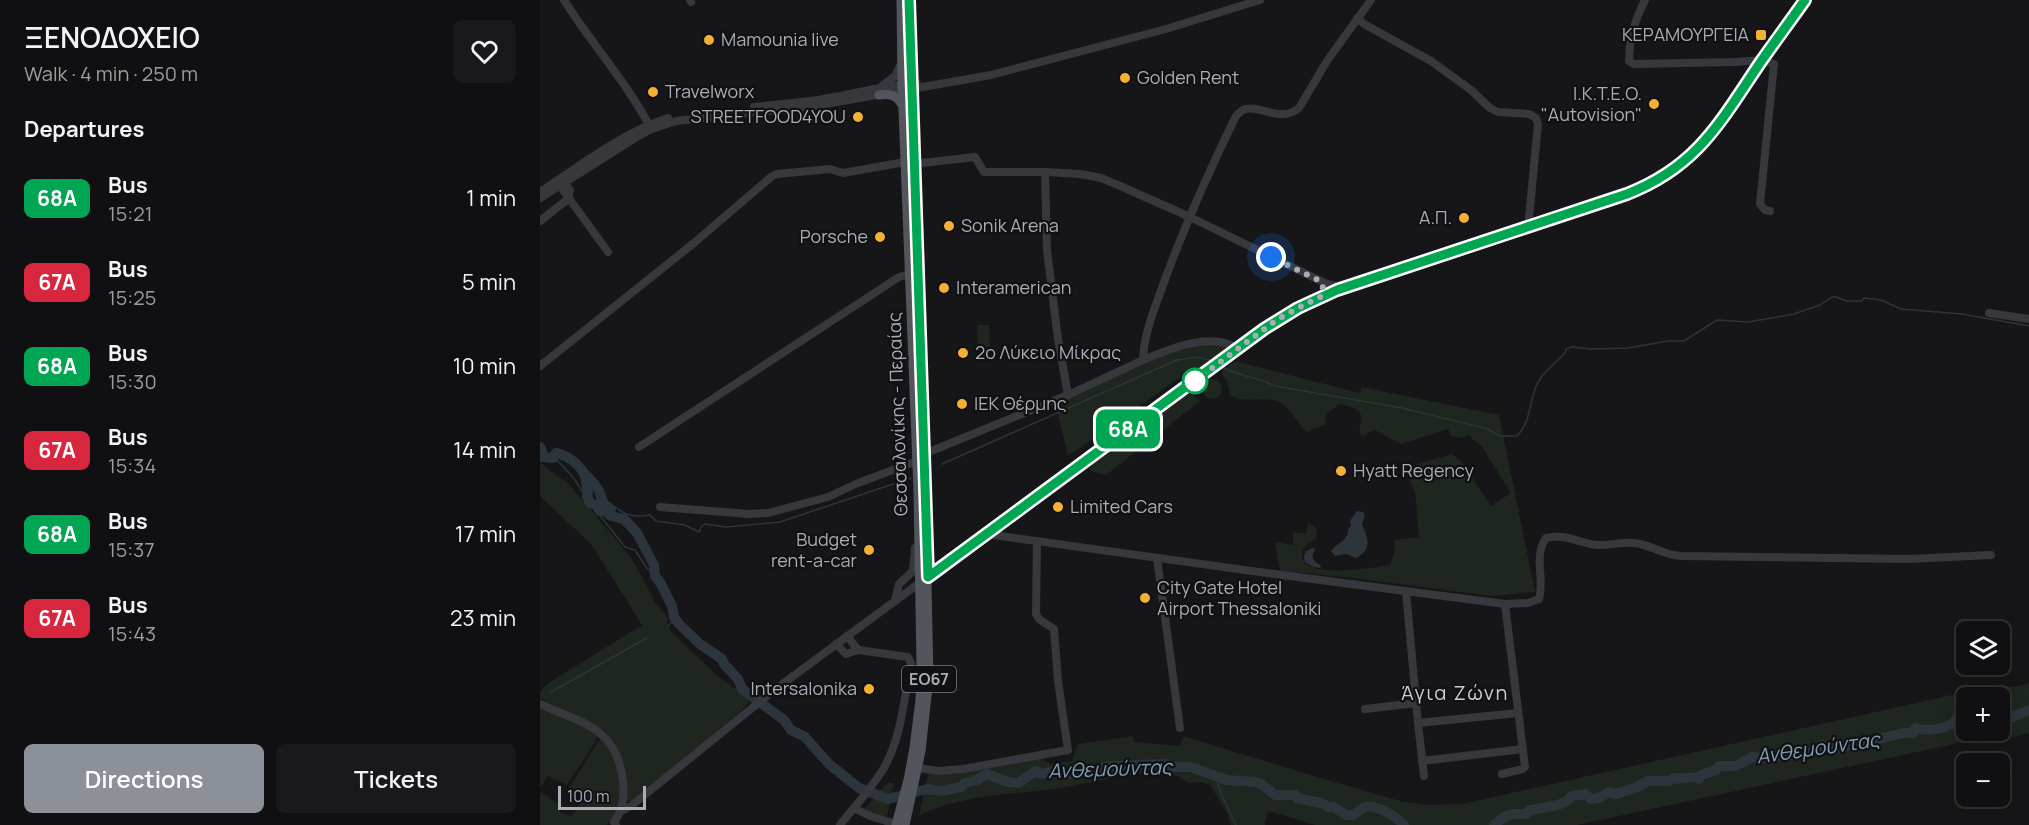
<!DOCTYPE html>
<html lang="en">
<head>
<meta charset="utf-8">
<style>
	body { margin:0; font-family:Manrope,sans-serif; background:#19191b; color:#f1f3f6; height:100vh; display:flex; flex-direction:column; font-size:22px; white-space:nowrap }
	* { box-sizing:border-box; margin:0 }
	p { font-size:20px; color:#9c9d9f }
	.icon { flex:none; width:33px; height:33px; fill:none; stroke:currentColor; stroke-width:2; stroke-linecap:round; stroke-linejoin:round }
	.map { position:relative; flex:1; overflow:hidden }
	.panel { display:flex; flex-direction:column; background:#101012; width:540px }
	.panel>* { flex:none }
	.badge { padding:0 12px; border-radius:9px; font-size:21px; line-height:39px }
	.controls { position:absolute; left:1416px; top:621px; display:grid; gap:12px }
	.controls a { display:grid; place-items:center; width:54px; height:54px; border-radius:9px; background:#101012; box-shadow:0 6px 24px #0002,0 0 0 2px #303032; font-size:30px }
	.scale { position:absolute; left:18px; bottom:15px; width:88px; box-sizing:border-box; padding-left:6px; border:3px solid #a8adb8; border-top:0; font-size:16px; line-height:21px; white-space:nowrap; color:#a8adb8; -webkit-text-stroke:4px #111113; paint-order:stroke }
	.you { position:absolute; width:30px; height:30px; margin:-15px; border:4px solid #fff; border-radius:50%; background:#1a73e8; box-shadow:0 0 0 9px #1a73e833 }
	.map>.badge { position:absolute; translate:-50% -50%; box-shadow:0 0 0 3px #fff }
	h2 { padding:0 24px; font-size:22px; line-height:54px }
	.round { display:grid; place-items:center; flex:none; width:63px; height:63px; border-radius:9px; background:#19191b }
	.summary { display:flex; align-items:center; justify-content:space-between; height:102px; padding:0 24px }
	h1 { font-size:28px; font-weight:600; line-height:45px }
	.button { display:flex; gap:12px; margin-top:auto; padding:12px 24px }
	.button a { flex:1; height:69px; border-radius:9px; background:#8c9099; color:#fff; font-size:24px; font-weight:600; line-height:69px; text-align:center }
	.button a+a { background:#19191b; color:#f1f3f6 }
	ul { padding:0; list-style:none }
	li { display:flex; align-items:center; gap:18px; height:84px; padding:0 24px }
	li div { flex:1 }
	li b { display:block; font-size:22px }
	li em { font-style:normal }
	li .badge { min-width:66px; font-weight:700; text-align:center }
	main { display:flex; flex:1; min-height:0 }
	.map>svg:first-child { display:block }
	.green { fill:#1e261f; fill-rule:evenodd }
	.water { fill:#2c353c }
	.lines { fill:none; stroke-linecap:round; stroke-linejoin:round }
	.stream { stroke:#2c353c; stroke-width:1.5 }
	.river { stroke:#2c353c; stroke-width:10 }
	.minor { stroke:#37383d; stroke-width:8 }
	.major { stroke:#53555c; stroke-width:9 }
	.line-casing { stroke:#fff; stroke-width:14 }
	.line { stroke:#00a651; stroke-width:9 }
	.walk { stroke:#a8adb8; stroke-width:6; stroke-dasharray:0 10.8 }
	.poi-dot { fill:#f2b134; stroke:#111113; stroke-width:2 }
	.stop-dot { fill:#fff; stroke:#00a651; stroke-width:3 }
	.labels { text-anchor:middle; stroke-width:4.5; stroke-linejoin:round; paint-order:stroke }
	.shield { fill:#111113; stroke:#7b7e86; stroke-width:1.5 }
	.shield-label { font-size:16px; font-weight:bold; fill:#a8adb8 }
	.poi-label { font-size:18px; fill:#a8adb8; stroke:#111113; text-anchor:start }
	.street-label { font-size:18px; fill:#a8adb8; stroke:#111113 }
	.neighbourhood-label { font-size:20px; letter-spacing:1.5px; fill:#c9ccd4; stroke:#111113 }
	.water-label { font-size:20px; font-style:italic; fill:#7f9bb3; stroke:#111113 }
</style>
</head>
<body>
<main>
<section class="panel">
<div class="summary"><div><h1>ΞΕΝΟΔΟΧΕΙΟ</h1><p>Walk · 4 min · 250 m</p></div><a class="round"><svg class="icon" aria-label="heart" viewBox="0 0 24 24"><path d="M12 20l-8-8c-3-5 5-10 8-4 3-6 11-1 8 4z"/></svg></a></div>
<h2>Departures</h2>
<ul>
<li><span class="badge" style="background:#00a651;color:#fff">68Α</span><div><b>Bus</b><p>15:21</p></div><em>1 min</em></li>
<li><span class="badge" style="background:#d7263d;color:#fff">67Α</span><div><b>Bus</b><p>15:25</p></div><em>5 min</em></li>
<li><span class="badge" style="background:#00a651;color:#fff">68Α</span><div><b>Bus</b><p>15:30</p></div><em>10 min</em></li>
<li><span class="badge" style="background:#d7263d;color:#fff">67Α</span><div><b>Bus</b><p>15:34</p></div><em>14 min</em></li>
<li><span class="badge" style="background:#00a651;color:#fff">68Α</span><div><b>Bus</b><p>15:37</p></div><em>17 min</em></li>
<li><span class="badge" style="background:#d7263d;color:#fff">67Α</span><div><b>Bus</b><p>15:43</p></div><em>23 min</em></li>
</ul>
<div class="button"><a>Directions</a><a>Tickets</a></div>
</section>
<div class="map">
<svg width="1489" height="825" viewBox="0 0 1489 825">
	<rect width="100%" height="100%" fill="#161618"/>
	<g class="green">
		<path d="M437,325H449L450,347H438Z"/>
		<path d="M664,344H683L688,350L657,372L645,374L528,456L515,402L621,355Z"/>
		<path d="M695,361L820,393L822,387L959,415L995,592L951,596L814,578L740,571L735,542L753,545V532L766,534L768,523L775,527L777,532L776,539C773,542 767,543 765,547C762,550 761,556 763,560C770,578 834,568 850,565L854,553L855,540L879,537L875,492L869,479L868,471L877,464L912,454L921,461L951,506L971,493L942,447L928,435L923,438L911,436L908,429L861,444L835,430L822,436L819,432C825,410 820,409 800,404L787,413L785,425L766,432C758,422 751,410 741,403C726,394 705,405 690,395L687,380L682,375V370Z"/>
		<circle cx="672" cy="389" r="10"/>
		<path d="M652,394L660,401L566,475L550,471V468L554,462L647,395Z"/>
		<path d="M0,462L15,475L27,482L83,548L95,564L115,602L128,618L127,623L130,630L174,673L210,700L205,707L195,716L92,802L87,801L86,798C84,770 83,747 60,729L0,698V691L10,682L102,625L51,544L0,496Z"/>
		<path d="M1489,683V733L1474,737L1419,743L1037,825H775L728,811L725,825H691L688,815L669,783L666,785L664,782L648,783C641,777 636,775 627,773C598,769 557,782 527,787C478,795 424,793 379,816L388,774L423,771L499,758L511,764L532,761L538,744L593,736L594,742L640,746L643,736L784,779L860,801L885,805L922,804L1421,693L1478,686ZM1426,698H1460V730H1426Z"/>
		<path d="M0,706L58,734L55,742L27,785L8,776L0,788Z"/>
		<path d="M61,737L74,752L79,776L81,798L77,814L67,825H0V791L17,803L21,813L32,816L42,801L39,793L29,788Z"/>
		<path d="M347,783H354L347,816L343,817L324,810Z"/>
	</g>
	<g class="water">
		<path d="M817,511L823,512L825,515L822,524C827,537 834,549 816,558L806,554L795,556L791,551C797,542 808,542 808,529L811,526L810,521Z"/>
		<path d="M773,548L775,550C770,557 773,562 781,565L780,568L773,567L765,562L764,556L766,551Z"/>
	</g>
	<g class="lines">
		<g class="stream">
			<path d="M680,366C698,376 717,377 735,386L862,408L948,429L960,436H977C991,422 989,402 997,384C1003,371 1016,363 1025,353L1026,349L1032,347L1051,349L1088,348L1128,341H1144L1177,320L1208,322L1254,314L1280,305L1292,297H1296L1307,301H1322L1324,298L1341,300L1361,309L1422,314L1489,326"/>
			<path d="M13,458C22,463 28,472 35,480C39,486 41,492 47,496"/>
			<path d="M402,464L637,360L656,357L674,361"/>
			<path d="M62,497C81,511 85,519 110,515L116,521L145,525L159,532L161,527L165,524L186,527L240,522L371,478"/>
			<path d="M50,503L85,547L95,550L106,567L115,576"/>
			<path d="M128,626L133,621L134,617"/>
			<path d="M11,692L107,638"/>
			<path d="M675,775L682,796L696,825"/>
		</g>
		<g class="river">
			<path d="M0,447L2,451V457L13,458L16,453C26,455 40,464 44,474C47,480 46,487 48,493L47,496L50,503L56,505L60,511L64,510L71,516L84,519L97,533L114,565L115,576L120,582L132,606L134,617L139,624L160,644L182,659L184,664L198,679L202,689L244,720L251,730L265,737L289,764L319,788L348,799L387,789L402,791L421,787L425,783L437,780L447,774L468,782L478,783L496,771L502,774L517,770L532,774L573,766L626,764L633,767H651L686,780L715,782L723,785L735,795H755L757,798L781,803L789,807H794L806,815H813C817,813 821,808 825,807C836,804 857,817 864,825"/>
			<path d="M44,473C49,478 54,483 58,489C63,498 61,505 71,510"/>
			<path d="M1460,704L1465,713L1463,718L1468,719L1489,710"/>
			<path d="M954,825L964,817L973,814H985L991,810L1018,805L1027,801L1032,796L1045,794L1051,799L1059,798L1069,792L1076,794L1097,787L1108,781H1129L1134,778C1142,781 1152,774 1159,779L1161,775L1176,770L1179,766H1196L1212,757L1226,758L1229,754C1240,758 1274,755 1282,745L1295,749L1364,733H1373L1375,728C1385,732 1410,729 1416,720C1419,716 1419,711 1422,707L1426,706"/>
		</g>
		<g class="minor">
			<path d="M24,0C51,43 85,80 109,125"/>
			<path d="M150,0L151,2"/>
			<path d="M1105,0C1095,19 1089,39 1089,61L1094,64L1195,62L1222,60L1234,64L1220,204L1225,210L1230,211"/>
			<path d="M817,18L824,24L891,61L931,90L950,108L958,112L989,114L996,118L998,124L988,228"/>
			<path d="M342,86L355,76L361,64"/>
			<path d="M214,107C239,104 265,103 289,98C319,93 347,84 377,84"/>
			<path d="M373,164L435,157L444,172H505L507,250L518,339L528,395"/>
			<path d="M505,172L540,174L561,178L578,185L650,217L785,283L803,288"/>
			<path d="M20,186L68,252"/>
			<path d="M0,192C40,166 83,132 128,118"/>
			<path d="M0,198L95,138L109,130L136,121L274,106L451,75L626,29L720,0"/>
			<path d="M0,221L28,199L30,190L25,183"/>
			<path d="M1449,313L1489,319"/>
			<path d="M698,349C672,331 629,349 603,360C604,333 614,310 623,285C644,227 669,171 696,116C697,115 702,110 703,110C719,103 740,124 759,108L787,61L831,0"/>
			<path d="M0,366L154,243L231,177L237,174L290,169L303,173L365,162"/>
			<path d="M99,447L359,277L370,274"/>
			<path d="M384,454L528,395L603,360"/>
			<path d="M120,507L209,514L228,513L288,497L318,483L377,461"/>
			<path d="M446,534L734,574L965,604L988,603L999,599C1005,579 993,556 1006,538C1024,533 1039,543 1057,545C1072,546 1085,540 1100,544C1114,547 1125,555 1140,556L1369,559L1451,555"/>
			<path d="M617,558L640,728"/>
			<path d="M866,592L878,723L978,713"/>
			<path d="M355,601L359,584L373,571L375,548"/>
			<path d="M296,644L306,654L318,650"/>
			<path d="M0,704C42,723 78,728 83,782C85,797 83,810 74,822L76,825"/>
			<path d="M825,709L876,703"/>
			<path d="M878,723L884,776"/>
			<path d="M882,761L983,749"/>
			<path d="M378,768L398,771L423,769L528,750L518,681L514,629L499,619L496,614L497,541"/>
			<path d="M962,774L983,769L985,767L965,604"/>
			<path d="M314,808L330,816L356,824"/>
			<path d="M81,811L91,806L233,691L724,329L758,308L797,290L1087,194C1159,166 1181,120 1222,60C1236,40 1251,20 1265,0"/>
			<path d="M300,825C315,806 333,787 345,766C362,735 364,697 371,663L368,657L318,650L307,636"/>
		</g>
		<g class="major">
			<path d="M339,95C351,93 358,96 363,107"/>
			<path d="M356,825L368,780L374,748L380,700L381,663L378,491L362,84L361,0"/>
			<path d="M365,825L381,751L389,677L385,496L369,0"/>
		</g>
	</g>
	<g class="lines">
		<g class="line-casing">
			<path id="line" d="M369,0L388,577L724,329L758,308L797,290L1087,194C1159,166 1181,120 1222,60C1236,40 1251,20 1265,0"/>
		</g>
		<use href="#line" class="line"/>
		<path class="walk" d="M655,381L735,321L758,308L782,296L783,288L780,281L731,257"/>
	</g>
	<g class="poi-dot">
		<rect x="1215" y="29" width="12" height="12" rx="3"/>
		<circle cx="169" cy="40" r="6"/>
		<circle cx="585" cy="78" r="6"/>
		<circle cx="113" cy="92" r="6"/>
		<circle cx="1114" cy="104" r="6"/>
		<circle cx="318" cy="117" r="6"/>
		<circle cx="924" cy="218" r="6"/>
		<circle cx="409" cy="226" r="6"/>
		<circle cx="340" cy="237" r="6"/>
		<circle cx="404" cy="288" r="6"/>
		<circle cx="423" cy="353" r="6"/>
		<circle cx="422" cy="404" r="6"/>
		<circle cx="801" cy="471" r="6"/>
		<circle cx="518" cy="507" r="6"/>
		<circle cx="329" cy="550" r="6"/>
		<circle cx="605" cy="598" r="6"/>
		<circle cx="329" cy="689" r="6"/>
	</g>
	<circle class="stop-dot" cx="655" cy="381" r="12"/>
	<g class="labels">
		<rect class="shield" x="362" y="666" width="54" height="26" rx="4.5"/>
		<g class="shield-label">
			<text x="389" y="685">ΕΟ67</text>
		</g>
		<g class="poi-label">
			<text x="1209" y="41" text-anchor="end">ΚΕΡΑΜΟΥΡΓΕΙΑ</text>
			<text x="181" y="46">Mamounia live</text>
			<text x="597" y="84">Golden Rent</text>
			<text x="125" y="98">Travelworx</text>
			<text x="1102" y="100" text-anchor="end">I.Κ.Τ.Ε.Ο.<tspan x="1102" dy="21">"Autovision"</tspan></text>
			<text x="306" y="123" text-anchor="end">STREETFOOD4YOU</text>
			<text x="912" y="224" text-anchor="end">Α.Π.</text>
			<text x="421" y="232">Sonik Arena</text>
			<text x="328" y="243" text-anchor="end">Porsche</text>
			<text x="416" y="294">Interamerican</text>
			<text x="435" y="359">2ο Λύκειο Μίκρας</text>
			<text x="434" y="410">ΙΕΚ Θέρμης</text>
			<text x="813" y="477">Hyatt Regency</text>
			<text x="530" y="513">Limited Cars</text>
			<text x="317" y="546" text-anchor="end">Budget<tspan x="317" dy="21">rent-a-car</tspan></text>
			<text x="617" y="594">City Gate Hotel<tspan x="617" dy="21">Airport Thessaloniki</tspan></text>
			<text x="317" y="695" text-anchor="end">Intersalonika</text>
		</g>
		<g class="street-label">
			<text transform="translate(358 414) rotate(-92)" y="6">Θεσσαλονίκης - Περαίας</text>
		</g>
		<g class="neighbourhood-label">
			<text x="915" y="700">Άγια Ζώνη</text>
		</g>
		<g class="water-label">
			<text transform="translate(1278 748) rotate(-8)" y="7">Ανθεμούντας</text>
			<text transform="translate(570 769) rotate(-2)" y="7">Ανθεμούντας</text>
		</g>
	</g>
</svg>
<div class="controls">
<a><svg class="icon" aria-label="layers" viewBox="0 0 24 24"><path d="M12 4l9 5-9 5-9-5zM3 14l9 5 9-5"/></svg></a>
<a>+</a>
<a>−</a>
</div>
<div class="scale">100 m</div>
<div class="you" style="left:731px;top:257px"></div>
<b class="badge" style="left:588px;top:429px;background:#00a651;color:#fff">68Α</b>
</div>
</main>
</body>
</html>
